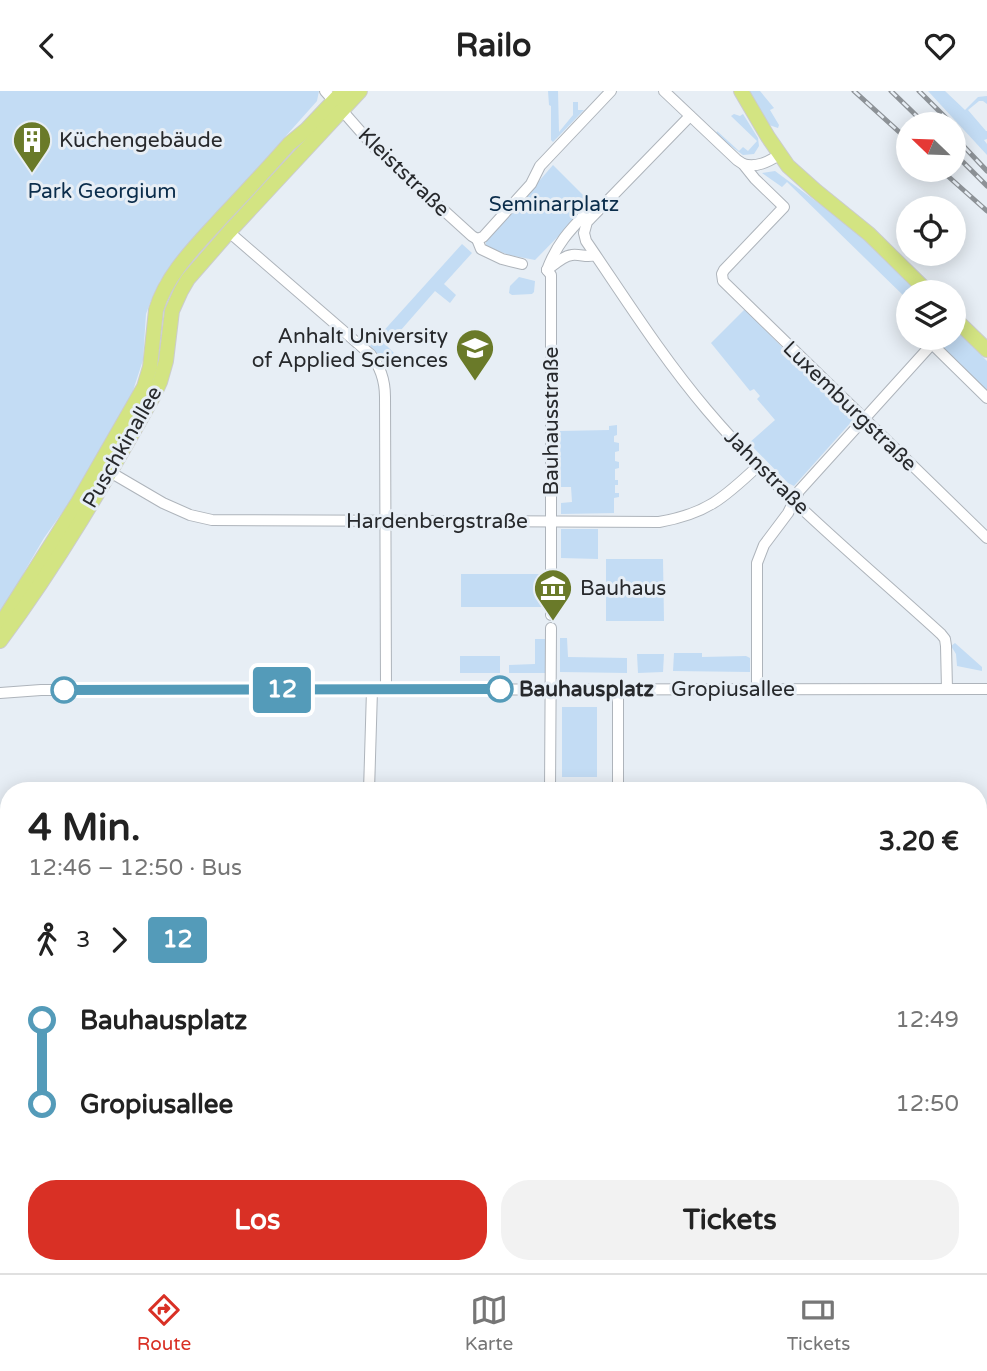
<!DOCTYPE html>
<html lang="de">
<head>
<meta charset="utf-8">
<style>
	body { margin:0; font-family:"Varela Round",sans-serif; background:#f2f2f2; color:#222; height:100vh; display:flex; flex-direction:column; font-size:26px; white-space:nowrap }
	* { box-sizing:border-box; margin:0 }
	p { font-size:23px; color:#767676 }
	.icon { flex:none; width:38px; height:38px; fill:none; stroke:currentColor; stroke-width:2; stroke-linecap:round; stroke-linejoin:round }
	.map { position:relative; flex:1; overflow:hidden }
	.side { position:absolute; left:0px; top:691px; width:987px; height:492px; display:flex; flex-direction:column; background:#fff; border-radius:28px 28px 0 0; box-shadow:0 4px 18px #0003 }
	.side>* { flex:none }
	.badge { padding:0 14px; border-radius:5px; font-size:24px; line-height:46px }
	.needle { width:46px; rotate:293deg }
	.tools { position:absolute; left:896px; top:21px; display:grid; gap:14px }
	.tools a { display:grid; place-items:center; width:70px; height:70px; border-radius:50%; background:#fff; box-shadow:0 4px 18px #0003; font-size:35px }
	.map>.badge { position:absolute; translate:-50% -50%; box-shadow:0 0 0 4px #fff }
	.legs { display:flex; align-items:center; gap:10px; height:77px; padding:0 28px; font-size:23px }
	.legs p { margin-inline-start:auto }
	.overview { display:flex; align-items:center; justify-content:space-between; height:119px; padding:0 28px }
	h1 { font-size:38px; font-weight:700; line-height:52px }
	.button { display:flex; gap:14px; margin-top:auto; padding:14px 28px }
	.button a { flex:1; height:80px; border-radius:28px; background:#d93025; color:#fff; font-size:28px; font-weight:700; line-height:80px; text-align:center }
	.button a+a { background:#f2f2f2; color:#222 }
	ul { padding:0 28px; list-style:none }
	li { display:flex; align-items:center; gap:24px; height:84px; font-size:26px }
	li i { display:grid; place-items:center; width:10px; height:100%; margin:0 9px; background:currentColor }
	li i::after { content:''; width:18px; height:18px; margin:-9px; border:5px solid; border-radius:50%; background:#fff }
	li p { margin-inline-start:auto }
	li:first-child i { background:linear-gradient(#0000 50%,currentColor 0) }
	li:last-child i { background:linear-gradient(currentColor 50%,#0000 0) }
	header { display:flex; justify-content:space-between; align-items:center; height:91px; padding:0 28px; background:#fff; font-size:32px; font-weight:700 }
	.menu { display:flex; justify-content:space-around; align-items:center; height:98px; border-top:2px solid #e0e0e0; background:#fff; font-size:19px; color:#767676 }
	.menu a { display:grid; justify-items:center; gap:4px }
	.menu .current { color:#d93025 }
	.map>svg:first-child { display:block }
	.green { fill:#c3dcf4 }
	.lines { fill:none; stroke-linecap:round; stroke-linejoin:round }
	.minor-casing { stroke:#aeb4bb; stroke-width:12 }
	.major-casing { stroke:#cbcccc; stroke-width:16 }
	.minor { stroke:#fff; stroke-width:10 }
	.major { stroke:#d3e482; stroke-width:14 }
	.rail-casing { stroke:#8d9297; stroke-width:5 }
	.rail { stroke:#e7eef5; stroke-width:2.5; stroke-dasharray:8; stroke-linecap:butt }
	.line-1-casing { stroke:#fff; stroke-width:16 }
	.line-1 { stroke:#549bb9; stroke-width:10 }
	.stop-1-dot { fill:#fff; stroke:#549bb9; stroke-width:3.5 }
	.labels { text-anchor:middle; stroke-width:6; stroke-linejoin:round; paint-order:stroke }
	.poi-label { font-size:21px; fill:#27292c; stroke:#e7eef5; text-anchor:start }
	.street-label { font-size:21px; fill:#27292c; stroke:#e7eef5 }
	.park-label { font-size:21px; fill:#0b2d4b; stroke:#e7eef5 }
	.stop-label { font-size:21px; font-weight:bold; fill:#27292c; stroke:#e7eef5; text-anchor:start }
</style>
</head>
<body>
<header><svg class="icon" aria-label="back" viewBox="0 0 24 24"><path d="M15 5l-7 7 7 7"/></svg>Railo<svg class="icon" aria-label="heart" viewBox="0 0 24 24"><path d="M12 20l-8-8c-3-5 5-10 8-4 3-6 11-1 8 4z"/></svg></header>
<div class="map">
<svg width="987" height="1182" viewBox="0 0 987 1182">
	<rect width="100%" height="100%" fill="#e7eef5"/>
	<g class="green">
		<path d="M0,0H319L317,10L187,156L160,190L152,207L146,223L143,269L131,306L78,399L44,447L23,483L20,492L0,520Z"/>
		<path d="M548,0H558L559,41L573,24V11H578V19H584L553,51L551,49V15L549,14Z"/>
		<path d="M749,0H760L774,17L770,19L779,34L778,37L769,34Z"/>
		<path d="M928,0H945L965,19L978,6L987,5V13L983,10H979L968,19L986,40H987V48L984,49L987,53V64Z"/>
		<path d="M734,23L740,25L743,23L758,47L759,55L754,63L743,64L716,44L717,40L739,60L743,56L748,60L757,50L731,25Z"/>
		<path d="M553,74L591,112L535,169L509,164L486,155V151Z"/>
		<path d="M775,80L852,137L917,201H908V209L787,91L782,96L762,82Z"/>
		<path d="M462,153L472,162L444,193L456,204L450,212L435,200L387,255L394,262L385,271L370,255Z"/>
		<path d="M519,186L535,190L534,201L532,203L512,204L509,202L510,195Z"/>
		<path d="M745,218L853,329L794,395L788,392L749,352L775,329L757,308L760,305L754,298L750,300L711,252Z"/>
		<path d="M954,237L987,270V304L940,260L938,249L936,247H954Z"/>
		<path d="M617,334V344L614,345V351L619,352V360L615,361V370L619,371V377L615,378V389H618V394H615V402H619V406L614,407V422H618L561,423V412L572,411L571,396H561L560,340L609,339V335Z"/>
		<path d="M561,438H598V468L561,467Z"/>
		<path d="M606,468H663L664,530H606Z"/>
		<rect x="461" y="483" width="83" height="33"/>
		<path d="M560,547H567L568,566L627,567V582L560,581Z"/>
		<path d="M535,548H545V582H509V574L535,573Z"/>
		<path d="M955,552L982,576V580L957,575L956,563L951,555Z"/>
		<path d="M674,562H702V566L746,565L750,567V581L673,580Z"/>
		<path d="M637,563H664L663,581L638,582Z"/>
		<rect x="460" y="565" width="40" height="17"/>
		<rect x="562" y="616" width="35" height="70"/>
		<path d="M0,802L9,808V869L0,861Z"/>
		<path d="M222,1174H260L263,1182H225Z"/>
	</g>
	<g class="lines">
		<g class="minor-casing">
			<g id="minor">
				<path d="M325,0L375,57L472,145L477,148"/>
				<path d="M664,0L737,69L743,73L755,88L784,116L724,179L722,183L723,190L987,447"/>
				<path d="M690,25L587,131L584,142L586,150C625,207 662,266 707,319C777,402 861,470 941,543L945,548L946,555L947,598"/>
				<path d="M743,73C756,77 768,71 779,64"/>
				<path d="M229,141L370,263C381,276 385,289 385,306L386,599"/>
				<path d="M477,148L483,146L531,93L540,75L611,0"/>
				<path d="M477,148L481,158L502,168L522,173"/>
				<path d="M547,179L551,184V524"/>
				<path d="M547,179C557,152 570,139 589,119"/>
				<path d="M547,179C555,173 563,165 572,164C581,163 587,167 595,164"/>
				<path d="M110,381L163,412L190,424L212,429L659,431C706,423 724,407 758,375"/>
				<path d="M618,598V700"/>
				<path d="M757,598V472L764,454L788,422L799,400L932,253L987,307"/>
				<path d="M0,602L41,599L987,598"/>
				<path d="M369,700L372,599"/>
				<path d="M550,700L551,537"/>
				<path d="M0,861L9,869"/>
				<path d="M0,1027L9,1034"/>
				<path d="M978,1063L987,1074"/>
				<path d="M220,1174L223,1182"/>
				<path d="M545,1174L553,1182"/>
				<path d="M581,1174L589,1182"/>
				<path d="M146,1182L154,1174"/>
				<path d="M569,1182L577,1174"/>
			</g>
		</g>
		<g class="major-casing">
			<g id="major">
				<path d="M741,0L768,46L788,75L816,100L869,143L928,201"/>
				<path d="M954,227L987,259"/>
				<path d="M0,534L78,411L144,296L150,276L156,219C167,182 197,154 222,126C245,102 267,78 289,53L306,39L343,0"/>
				<path d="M0,550C58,472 107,388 154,304L160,291L166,270L172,220L181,200L188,188L229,141L360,0"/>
				<path d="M0,794L9,803"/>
				<path d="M978,1059L987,1045"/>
				<path d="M265,1174L269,1182"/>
				<path d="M892,1182L897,1174"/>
			</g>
		</g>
		<use href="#minor" class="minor"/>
		<use href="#major" class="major"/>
		<g class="rail-casing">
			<g id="rail">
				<path d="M854,0L908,49"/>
				<path d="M891,0L925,33"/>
				<path d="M919,0L952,33"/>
				<path d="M954,45L987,80"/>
				<path d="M954,62L987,95"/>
				<path d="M941,79L987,120"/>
			</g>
		</g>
		<use href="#rail" class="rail"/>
	</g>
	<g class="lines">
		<g class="line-1-casing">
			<path id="line-1" d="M64,599L500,598"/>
		</g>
		<use href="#line-1" class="line-1"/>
	</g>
	<defs>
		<g id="building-pin" transform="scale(2.0125)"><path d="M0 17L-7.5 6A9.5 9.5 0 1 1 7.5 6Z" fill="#6a7a29" stroke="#e7eef5"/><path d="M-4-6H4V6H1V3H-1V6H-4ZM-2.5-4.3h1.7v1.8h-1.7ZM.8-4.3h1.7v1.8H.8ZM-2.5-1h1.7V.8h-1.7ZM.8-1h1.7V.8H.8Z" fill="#fff"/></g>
		<g id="university-pin" transform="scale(2.0125)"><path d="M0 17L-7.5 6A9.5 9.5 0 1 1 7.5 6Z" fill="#6a7a29" stroke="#e7eef5"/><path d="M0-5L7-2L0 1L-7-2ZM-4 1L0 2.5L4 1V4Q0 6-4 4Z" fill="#fff"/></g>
		<g id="museum-pin" transform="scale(2.0125)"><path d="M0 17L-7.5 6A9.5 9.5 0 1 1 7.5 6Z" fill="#6a7a29" stroke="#e7eef5"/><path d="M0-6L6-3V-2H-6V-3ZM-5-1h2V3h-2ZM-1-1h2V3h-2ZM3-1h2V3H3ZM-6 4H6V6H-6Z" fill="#fff"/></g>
	</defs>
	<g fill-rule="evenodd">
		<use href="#building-pin" x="32" y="49"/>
		<use href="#university-pin" x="475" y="257"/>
		<use href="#museum-pin" x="553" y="497"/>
	</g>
	<g class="stop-1-dot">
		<circle cx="500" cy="598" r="12"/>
		<circle cx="64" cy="599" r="12"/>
	</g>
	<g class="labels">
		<g class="poi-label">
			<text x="59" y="56">Küchengebäude</text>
			<text x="448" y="252" text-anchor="end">Anhalt University<tspan x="448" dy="24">of Applied Sciences</tspan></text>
			<text x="580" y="504">Bauhaus</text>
		</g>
		<g class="street-label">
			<text transform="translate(404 81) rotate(44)" y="7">Kleiststraße</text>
			<text transform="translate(850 315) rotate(44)" y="7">Luxemburgstraße</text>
			<text transform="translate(551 330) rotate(-90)" y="7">Bauhausstraße</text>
			<text transform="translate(122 356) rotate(-60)" y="7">Puschkinallee</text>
			<text transform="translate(767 381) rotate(45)" y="7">Jahnstraße</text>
			<text x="437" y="437">Hardenbergstraße</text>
			<text x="733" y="605">Gropiusallee</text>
		</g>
		<g class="park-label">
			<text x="102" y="107">Park Georgium</text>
			<text x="554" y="120">Seminarplatz</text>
		</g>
		<g class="stop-label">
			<text x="519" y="605">Bauhausplatz</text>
		</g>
	</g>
</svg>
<div class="tools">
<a><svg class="needle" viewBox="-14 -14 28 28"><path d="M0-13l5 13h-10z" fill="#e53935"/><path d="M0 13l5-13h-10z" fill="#767676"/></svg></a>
<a><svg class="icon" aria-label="locate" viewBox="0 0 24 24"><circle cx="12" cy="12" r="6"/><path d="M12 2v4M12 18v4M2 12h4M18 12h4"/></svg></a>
<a><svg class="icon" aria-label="layers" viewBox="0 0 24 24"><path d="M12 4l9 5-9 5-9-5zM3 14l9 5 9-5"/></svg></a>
</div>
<b class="badge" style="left:282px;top:599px;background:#549bb9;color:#fff">12</b>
<section class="side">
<div class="overview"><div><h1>4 Min.</h1><p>12:46 – 12:50 · Bus</p></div><b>3.20 €</b></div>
<div class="legs"><svg class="icon" aria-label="walk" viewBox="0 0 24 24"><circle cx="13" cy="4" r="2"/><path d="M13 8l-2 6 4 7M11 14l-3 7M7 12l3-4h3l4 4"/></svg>3<svg class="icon" aria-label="forward" viewBox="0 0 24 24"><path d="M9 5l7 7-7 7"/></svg><b class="badge" style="background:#549bb9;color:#fff">12</b></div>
<ul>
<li><i style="color:#549bb9"></i><b>Bauhausplatz</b><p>12:49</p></li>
<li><i style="color:#549bb9"></i><b>Gropiusallee</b><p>12:50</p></li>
</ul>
<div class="button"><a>Los</a><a>Tickets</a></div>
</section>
</div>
<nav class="menu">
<a class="current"><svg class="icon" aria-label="directions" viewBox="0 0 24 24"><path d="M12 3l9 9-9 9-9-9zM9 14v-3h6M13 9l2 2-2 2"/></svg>Route</a>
<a><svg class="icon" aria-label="map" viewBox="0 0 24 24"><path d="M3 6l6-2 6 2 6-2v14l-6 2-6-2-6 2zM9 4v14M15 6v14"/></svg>Karte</a>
<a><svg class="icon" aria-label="tickets" viewBox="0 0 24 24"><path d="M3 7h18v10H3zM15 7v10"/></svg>Tickets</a>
</nav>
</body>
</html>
